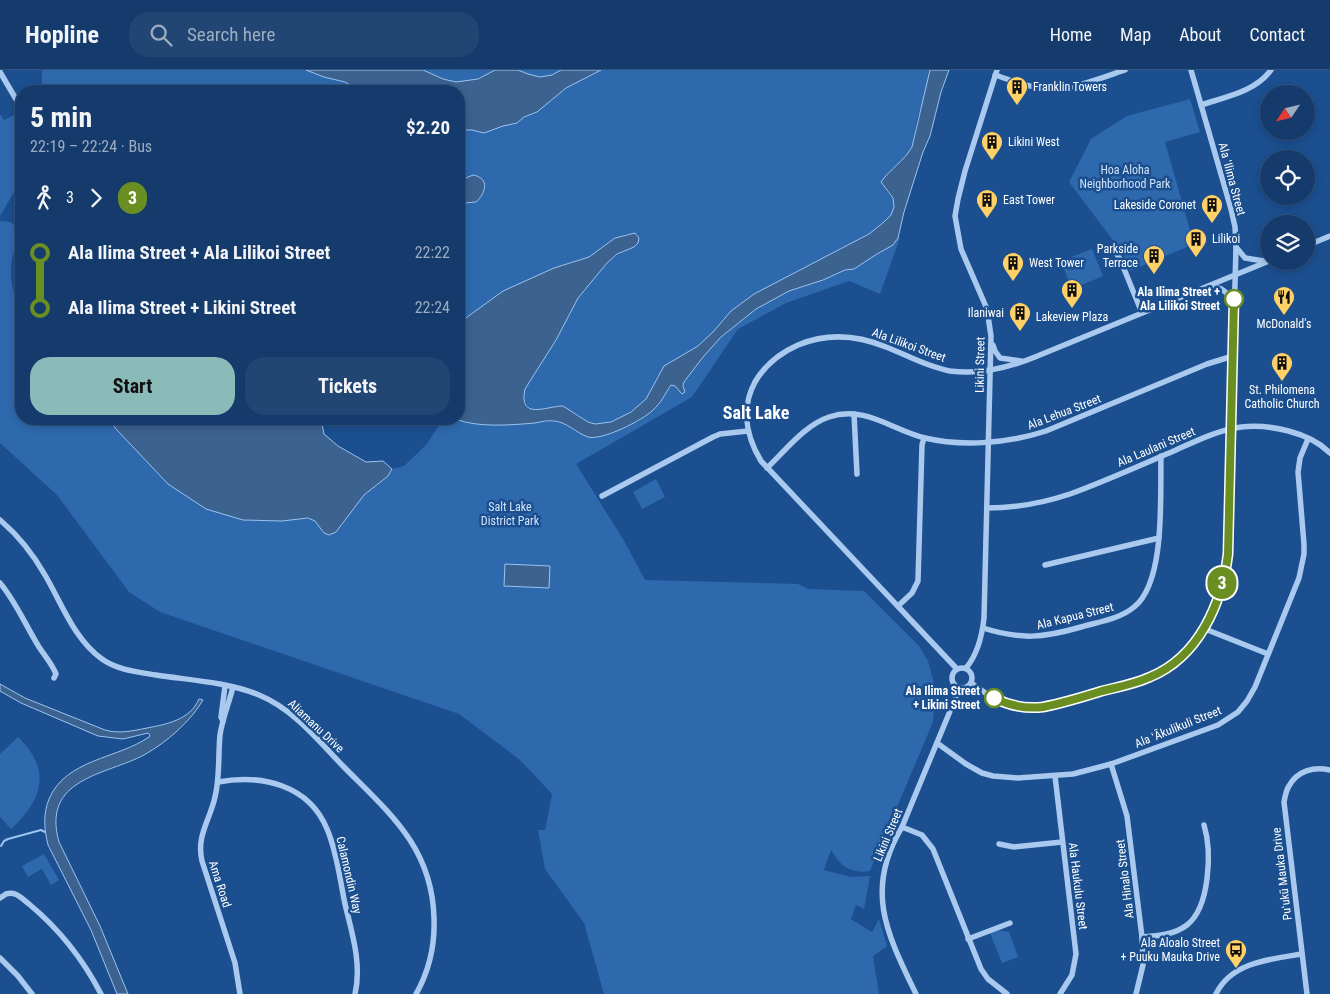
<!DOCTYPE html>
<html lang="en">
<head>
<meta charset="utf-8">
<style>
	body { margin:0; font-family:"Roboto Condensed",sans-serif; background:#214673; color:#f1f3f6; height:100vh; display:flex; flex-direction:column; font-size:19px; white-space:nowrap }
	* { box-sizing:border-box; margin:0 }
	p { font-size:16px; color:#9dadc1 }
	.icon { flex:none; width:28px; height:28px; fill:none; stroke:currentColor; stroke-width:2; stroke-linecap:round; stroke-linejoin:round }
	.map { position:relative; flex:1; overflow:hidden }
	.side { position:absolute; left:15px; top:15px; width:450px; height:340px; display:flex; flex-direction:column; background:#143b6b; border-radius:20px; box-shadow:0 2px 8px #0003,0 0 0 1px #33557e }
	.side>* { flex:none }
	.badge { padding:0 10px; border-radius:16px; font-size:18px; line-height:32px }
	.needle { width:32px; rotate:235deg }
	.tools { position:absolute; left:1260px; top:15px; display:grid; gap:10px }
	.tools a { display:grid; place-items:center; width:55px; height:55px; border-radius:50%; background:#143b6b; box-shadow:0 2px 8px #0003,0 0 0 1px #33557e; font-size:25px }
	.map>.badge { position:absolute; translate:-50% -50%; box-shadow:0 0 0 2px #fff }
	.legs { display:flex; align-items:center; gap:8px; height:55px; padding:0 15px; font-size:16px }
	.legs p { margin-inline-start:auto }
	.summary { display:flex; align-items:center; justify-content:space-between; height:85px; padding:0 15px }
	h1 { font-size:28px; font-weight:700; line-height:38px }
	.cta { display:flex; gap:10px; margin-top:auto; padding:10px 15px }
	.cta a { flex:1; height:58px; border-radius:20px; background:#8bbbb9; color:#111; font-size:20px; font-weight:700; line-height:58px; text-align:center }
	.cta a+a { background:#214673; color:#f1f3f6 }
	ul { padding:0 15px; list-style:none }
	li { display:flex; align-items:center; gap:18px; height:55px; font-size:19px }
	li i { display:grid; place-items:center; width:8px; height:100%; margin:0 6px; background:currentColor }
	li i::after { content:''; width:12px; height:12px; margin:-6px; border:4px solid; border-radius:50%; background:#143b6b }
	li p { margin-inline-start:auto }
	li:first-child i { background:linear-gradient(#0000 50%,currentColor 0) }
	li:last-child i { background:linear-gradient(currentColor 50%,#0000 0) }
	header { display:flex; align-items:center; gap:30px; box-sizing:border-box; height:70px; padding:0 25px; background:#143b6b; border-bottom:1px solid #33557e }
	header strong { font-size:24px }
	nav { display:flex; gap:28px; margin-inline-start:auto; font-size:18px }
	.search { width:350px; height:45px; background:#214673; display:flex; align-items:center; gap:12px; box-sizing:border-box; padding:0 18px; border-radius:20px; color:#9dadc1; font-size:19px }
	.map>svg:first-child { display:block }
	.green { fill:#2e69ad }
	.water { fill:#3c6290; stroke:#9cc4f0 }
	.lines { fill:none; stroke-linecap:round; stroke-linejoin:round }
	.stream { stroke:#9cc4f0; stroke-width:2 }
	.minor { stroke:#a9c9ee; stroke-width:5.5 }
	.line-1-casing { stroke:#fff; stroke-width:11 }
	.line-1 { stroke:#6b8e23; stroke-width:8 }
	.stop-1-dot { fill:#fff; stroke:#6b8e23; stroke-width:2.5 }
	.labels { text-anchor:middle; stroke-width:5; stroke-linejoin:round; paint-order:stroke }
	.poi-label { font-size:12px; fill:#fff; stroke:#1b4f8f; text-anchor:start }
	.park-label { font-size:12px; fill:#cfe3fa; stroke:#1b4f8f }
	.street-label { font-size:12px; fill:#fff; stroke:#1b4f8f }
	.stop-label { font-size:12px; font-weight:bold; fill:#fff; stroke:#1b4f8f; text-anchor:end }
	.district-label { font-size:18px; font-weight:bold; fill:#fff; stroke:#1b4f8f }
</style>
</head>
<body>
<header>
<strong>Hopline</strong>
<div class="search"><svg class="icon" aria-label="search" viewBox="0 0 24 24"><circle cx="10" cy="10" r="6"/><path d="M15 15l6 6"/></svg>Search here</div>
<nav><a>Home</a><a>Map</a><a>About</a><a>Contact</a></nav>
</header>
<div class="map">
<svg width="1330" height="924" viewBox="0 0 1330 924">
	<rect width="100%" height="100%" fill="#1b4f8f"/>
	<g class="green">
		<path d="M42,0H930L926,22L917,49L912,77L907,85L887,104L886,121L893,128L894,137L891,145L884,152L869,164L754,224L705,270L690,282L664,296L646,329L640,335L621,348L611,352L595,354L588,352L574,342L548,339L534,340L527,336L523,328L525,319L556,270L578,228L607,193L639,168L637,164H627L615,168L589,187L554,198L503,221L459,253V21H42Z"/>
		<path d="M1190,29L1200,62L1165,72L1194,174L1130,201L1120,176L1112,169L1069,112L1091,69L1127,46Z"/>
		<path d="M0,44L4,50L14,45L18,82L21,91V110L0,146Z"/>
		<path d="M0,151L11,152L21,164C21,172 17,175 14,182C7,201 13,225 21,243V349H109L116,359L168,414L243,450L282,451L308,448L315,451L324,463L354,437L364,425L388,406L392,399L404,396L427,374L443,349L508,355L554,351L563,353L579,363L639,350L654,339L671,315L676,316L682,323L684,322V312L703,287L721,267L756,239L789,221L823,210L845,200L854,199L877,184L893,175L898,168H900L880,224L849,211L786,233L738,259L692,327L576,394L623,469L645,510L798,514L808,519L864,521L919,576L928,591L936,621L933,652L870,801C851,804 841,797 831,780L824,800L851,807L870,806L864,839L856,835L851,849L872,862L879,849L887,876L873,886L879,924H604L584,853L545,799L538,760H545L552,724L519,689L459,644L160,542L129,522L57,425L0,373Z"/>
		<path d="M1092,179L1103,206L1072,219L1061,191Z"/>
		<path d="M656,409L665,427L642,439L633,422Z"/>
		<path d="M18,667C52,700 43,729 11,759L0,747V684Z"/>
		<path d="M44,784L59,810L51,815L42,799L28,807L22,796Z"/>
		<path d="M998,860L1009,862L1018,887L1002,893L990,863Z"/>
	</g>
	<g class="water">
		<path d="M306,0H423L443,9L456,12L478,9L495,0H518L528,4L540,7L552,5L561,0H601L566,18L537,42L524,47L517,53L503,56L484,63L472,60H459V21H360L345,12L324,7Z"/>
		<path d="M930,0H949L941,22L930,66L923,82L904,142L898,168L893,175L877,184L854,199L845,200L823,210L789,221L756,239L721,267L703,287L684,312L683,316L685,322L682,324L675,316L671,315C665,324 661,333 653,340C643,350 602,371 588,367C576,363 567,352 554,351C547,350 541,352 535,353C510,355 479,358 455,349H459V253L503,221L554,198L589,187L615,168L635,163L639,168L638,173L634,177L617,184L607,193L578,228L556,270L525,319C518,351 547,336 563,336L588,352L595,354L611,352L631,342L646,329L664,296L698,276L713,262L731,241L754,224L869,164L884,152L891,145L894,137L893,128L881,112C890,99 904,91 912,77Z"/>
		<path d="M473,105C490,108 486,123 476,132L465,133L459,136V111Z"/>
		<path d="M109,349H321L324,364L338,376L366,392L383,391L392,399L388,406L364,425L336,462L329,465L324,463L315,451L308,448L282,451L243,450L206,439L168,414L116,359Z"/>
		<path d="M505,494L550,496L549,518L504,516Z"/>
		<path d="M0,614L25,628L105,660C119,664 132,661 147,658C167,654 190,650 199,629L203,630C190,652 167,672 144,685C106,705 41,708 59,772L100,856L128,924H117L91,860L48,775C44,759 43,744 49,729C66,689 117,689 149,667L150,665L148,663L123,669L98,666L21,633L0,621Z"/>
	</g>
	<g class="lines">
		<path class="stream" d="M1,776L4,771L8,769L41,760L45,762"/>
		<g class="minor">
			<path d="M0,2L20,36"/>
			<path d="M995,5C1013,11 1033,19 1052,19C1074,19 1104,7 1125,0"/>
			<path d="M1201,35C1225,27 1255,22 1271,0"/>
			<path d="M1306,176L1330,166"/>
			<path d="M1112,177L1120,189L1142,243"/>
			<path d="M1236,177L1245,188L1264,191"/>
			<path d="M1209,217C1221,216 1228,222 1232,232"/>
			<path d="M993,275L995,281L1000,288L1021,291"/>
			<path d="M854,344L857,404"/>
			<path d="M767,398C786,380 805,355 829,347C865,335 892,360 925,368C963,377 1009,373 1046,361L1207,294L1233,286"/>
			<path d="M602,426L713,367L720,364L748,361"/>
			<path d="M987,438C1016,438 1043,433 1070,424C1106,411 1141,395 1176,380C1196,371 1218,360 1241,357C1270,354 1309,362 1330,383"/>
			<path d="M0,450C19,466 33,484 45,505C62,534 74,569 102,589C117,600 138,602 156,605C188,610 228,612 259,625C293,639 317,669 342,695C388,742 432,776 434,848C435,874 429,901 416,924"/>
			<path d="M1045,495L1159,468"/>
			<path d="M0,513C16,532 26,556 39,577C45,586 52,594 56,604L54,608"/>
			<path d="M898,536L912,523L918,511L922,375L924,368"/>
			<path d="M983,558C1021,570 1043,568 1081,557C1098,552 1120,549 1134,537C1166,512 1160,424 1161,386"/>
			<path d="M1205,559L1268,584"/>
			<circle cx="962" cy="608" r="10"/>
			<path d="M966,598C978,584 982,566 984,548L991,266L987,239L961,179L955,146L958,129L965,101L997,0"/>
			<path d="M957,599L761,391C746,366 741,338 755,312C765,295 780,283 798,275C827,263 857,265 886,277C907,285 927,297 950,301C979,305 1008,298 1035,287L1269,191"/>
			<path d="M971,613C982,620 991,628 1003,633C1034,645 1066,632 1096,623C1116,617 1139,613 1158,604C1205,580 1226,523 1228,472L1236,177L1235,157L1231,139L1191,0"/>
			<path d="M233,617C229,633 222,650 220,665C218,686 220,707 215,727C210,750 196,766 202,791L235,893L240,924"/>
			<path d="M223,651L221,647L225,616"/>
			<path d="M937,673L966,694L982,703L993,706L1018,708L1073,704L1111,694L1218,655L1238,642L1247,631L1255,617L1299,508L1304,484V474L1298,402L1300,388L1308,369"/>
			<path d="M1111,694L1127,746L1142,867L1143,895L1136,924"/>
			<path d="M1055,706L1076,884L1072,905L1060,924"/>
			<path d="M218,712C262,704 309,715 327,759C337,782 340,810 345,834C352,863 362,894 355,924"/>
			<path d="M902,757L922,765L933,779L981,899L988,909L1007,924"/>
			<path d="M999,774L1014,777L1062,772"/>
			<path d="M0,828L6,824C16,821 21,828 29,834C59,859 83,889 101,924"/>
			<path d="M1142,867C1157,866 1174,865 1187,855C1210,837 1212,781 1204,755"/>
			<path d="M968,869L1010,853"/>
			<path d="M0,888L18,906L32,924"/>
			<path d="M916,924C887,864 864,820 902,757L960,617"/>
			<path d="M1216,924C1231,892 1271,889 1302,884"/>
			<path d="M1307,924L1284,732C1285,727 1286,720 1289,716C1297,701 1314,696 1330,700"/>
		</g>
	</g>
	<g class="lines">
		<g class="line-1-casing">
			<path id="line-1" d="M994,628C1010,636 1026,639 1043,637C1063,633 1083,627 1102,621C1118,617 1135,614 1150,607C1199,587 1222,533 1228,484L1234,229"/>
		</g>
		<use href="#line-1" class="line-1"/>
	</g>
	<defs>
		<g id="building-pin" transform="scale(1.125)"><path d="M0 17L-7.5 6A9.5 9.5 0 1 1 7.5 6Z" fill="#ffd166" stroke="#1b4f8f"/><path d="M-4-6H4V6H1V3H-1V6H-4ZM-2.5-4.3h1.7v1.8h-1.7ZM.8-4.3h1.7v1.8H.8ZM-2.5-1h1.7V.8h-1.7ZM.8-1h1.7V.8H.8Z" fill="#111"/></g>
		<g id="restaurant-pin" transform="scale(1.125)"><path d="M0 17L-7.5 6A9.5 9.5 0 1 1 7.5 6Z" fill="#ffd166" stroke="#1b4f8f"/><path d="M-5-6h1v4h1v-4h1v4h1v-4h1v5L-1.5 .5V6h-2V.5L-5-1ZM5-6V6H3V1.5H1.5Q1.5-4 5-6Z" fill="#111"/></g>
		<g id="bus-pin" transform="scale(1.125)"><path d="M0 17L-7.5 6A9.5 9.5 0 1 1 7.5 6Z" fill="#ffd166" stroke="#1b4f8f"/><path d="M-5-6H5V4H4V6H2V4H-2V6H-4V4H-5ZM-3.5-4V0h7V-4ZM-3.5 1.2v1.5H-2V1.2ZM2 1.2v1.5H3.5V1.2Z" fill="#111"/></g>
	</defs>
	<g fill-rule="evenodd">
		<use href="#building-pin" x="1017" y="17"/>
		<use href="#building-pin" x="992" y="72"/>
		<use href="#building-pin" x="987" y="130"/>
		<use href="#building-pin" x="1212" y="135"/>
		<use href="#building-pin" x="1196" y="169"/>
		<use href="#building-pin" x="1154" y="186"/>
		<use href="#building-pin" x="1013" y="193"/>
		<use href="#building-pin" x="1072" y="220"/>
		<use href="#restaurant-pin" x="1284" y="227"/>
		<use href="#building-pin" x="1020" y="243"/>
		<use href="#building-pin" x="1282" y="293"/>
		<use href="#bus-pin" x="1236" y="880"/>
	</g>
	<g class="stop-1-dot">
		<circle cx="1234" cy="229" r="9"/>
		<circle cx="994" cy="628" r="9"/>
	</g>
	<g class="labels">
		<g class="poi-label">
			<text x="1033" y="21">Franklin Towers</text>
			<text x="1008" y="76">Likini West</text>
			<text x="1003" y="134">East Tower</text>
			<text x="1196" y="139" text-anchor="end">Lakeside Coronet</text>
			<text x="1212" y="173">Lilikoi</text>
			<text x="1138" y="183" text-anchor="end">Parkside<tspan x="1138" dy="14">Terrace</tspan></text>
			<text x="1029" y="197">West Tower</text>
			<text x="1004" y="247" text-anchor="end">Ilaniwai</text>
			<text x="1072" y="251" text-anchor="middle">Lakeview Plaza</text>
			<text x="1284" y="258" text-anchor="middle">McDonald's</text>
			<text x="1282" y="324" text-anchor="middle">St. Philomena<tspan x="1282" dy="14">Catholic Church</tspan></text>
			<text x="1220" y="877" text-anchor="end">Ala Aloalo Street<tspan x="1220" dy="14">+ Puuku Mauka Drive</tspan></text>
		</g>
		<g class="park-label">
			<text x="1125" y="104">Hoa Aloha<tspan x="1125" dy="14">Neighborhood Park</tspan></text>
			<text x="510" y="441">Salt Lake<tspan x="510" dy="14">District Park</tspan></text>
		</g>
		<g class="street-label">
			<text transform="translate(1232 109) rotate(75)" y="4">Ala ʻIlima Street</text>
			<text transform="translate(909 275) rotate(20)" y="4">Ala Lilikoi Street</text>
			<text transform="translate(980 295) rotate(-89)" y="4">Likini Street</text>
			<text transform="translate(1064 342) rotate(-21)" y="4">Ala Lehua Street</text>
			<text transform="translate(1156 377) rotate(-23)" y="4">Ala Laulani Street</text>
			<text transform="translate(1075 546) rotate(-14)" y="4">Ala Kapua Street</text>
			<text transform="translate(316 656) rotate(43)" y="4">Aliamanu Drive</text>
			<text transform="translate(1178 657) rotate(-22)" y="4">Ala ʻĀkulikuli Street</text>
			<text transform="translate(888 765) rotate(-67)" y="4">Likini Street</text>
			<text transform="translate(1282 804) rotate(-97)" y="4">Puʻukū Mauka Drive</text>
			<text transform="translate(349 805) rotate(77)" y="4">Calamondin Way</text>
			<text transform="translate(1125 809) rotate(-97)" y="4">Ala Hinalo Street</text>
			<text transform="translate(220 814) rotate(72)" y="4">Ama Road</text>
			<text transform="translate(1078 816) rotate(83)" y="4">Ala Haukulu Street</text>
		</g>
		<g class="stop-label">
			<text x="1220" y="226">Ala Ilima Street +<tspan x="1220" dy="14">Ala Lilikoi Street</tspan></text>
			<text x="980" y="625">Ala Ilima Street<tspan x="980" dy="14">+ Likini Street</tspan></text>
		</g>
		<g class="district-label">
			<text x="756" y="349">Salt Lake</text>
		</g>
	</g>
</svg>
<div class="tools">
<a><svg class="needle" viewBox="-14 -14 28 28"><path d="M0-13l5 13h-10z" fill="#e53935"/><path d="M0 13l5-13h-10z" fill="#9dadc1"/></svg></a>
<a><svg class="icon" aria-label="locate" viewBox="0 0 24 24"><circle cx="12" cy="12" r="6"/><path d="M12 2v4M12 18v4M2 12h4M18 12h4"/></svg></a>
<a><svg class="icon" aria-label="layers" viewBox="0 0 24 24"><path d="M12 4l9 5-9 5-9-5zM3 14l9 5 9-5"/></svg></a>
</div>
<b class="badge" style="left:1222px;top:513px;background:#6b8e23;color:#fff">3</b>
<section class="side">
<div class="summary"><div><h1>5 min</h1><p>22:19 – 22:24 · Bus</p></div><b>$2.20</b></div>
<div class="legs"><svg class="icon" aria-label="walk" viewBox="0 0 24 24"><circle cx="13" cy="4" r="2"/><path d="M13 8l-2 6 4 7M11 14l-3 7M7 12l3-4h3l4 4"/></svg>3<svg class="icon" aria-label="forward" viewBox="0 0 24 24"><path d="M9 5l7 7-7 7"/></svg><b class="badge" style="background:#6b8e23;color:#fff">3</b></div>
<ul>
<li><i style="color:#6b8e23"></i><b>Ala Ilima Street + Ala Lilikoi Street</b><p>22:22</p></li>
<li><i style="color:#6b8e23"></i><b>Ala Ilima Street + Likini Street</b><p>22:24</p></li>
</ul>
<div class="cta"><a>Start</a><a>Tickets</a></div>
</section>
</div>
</body>
</html>
